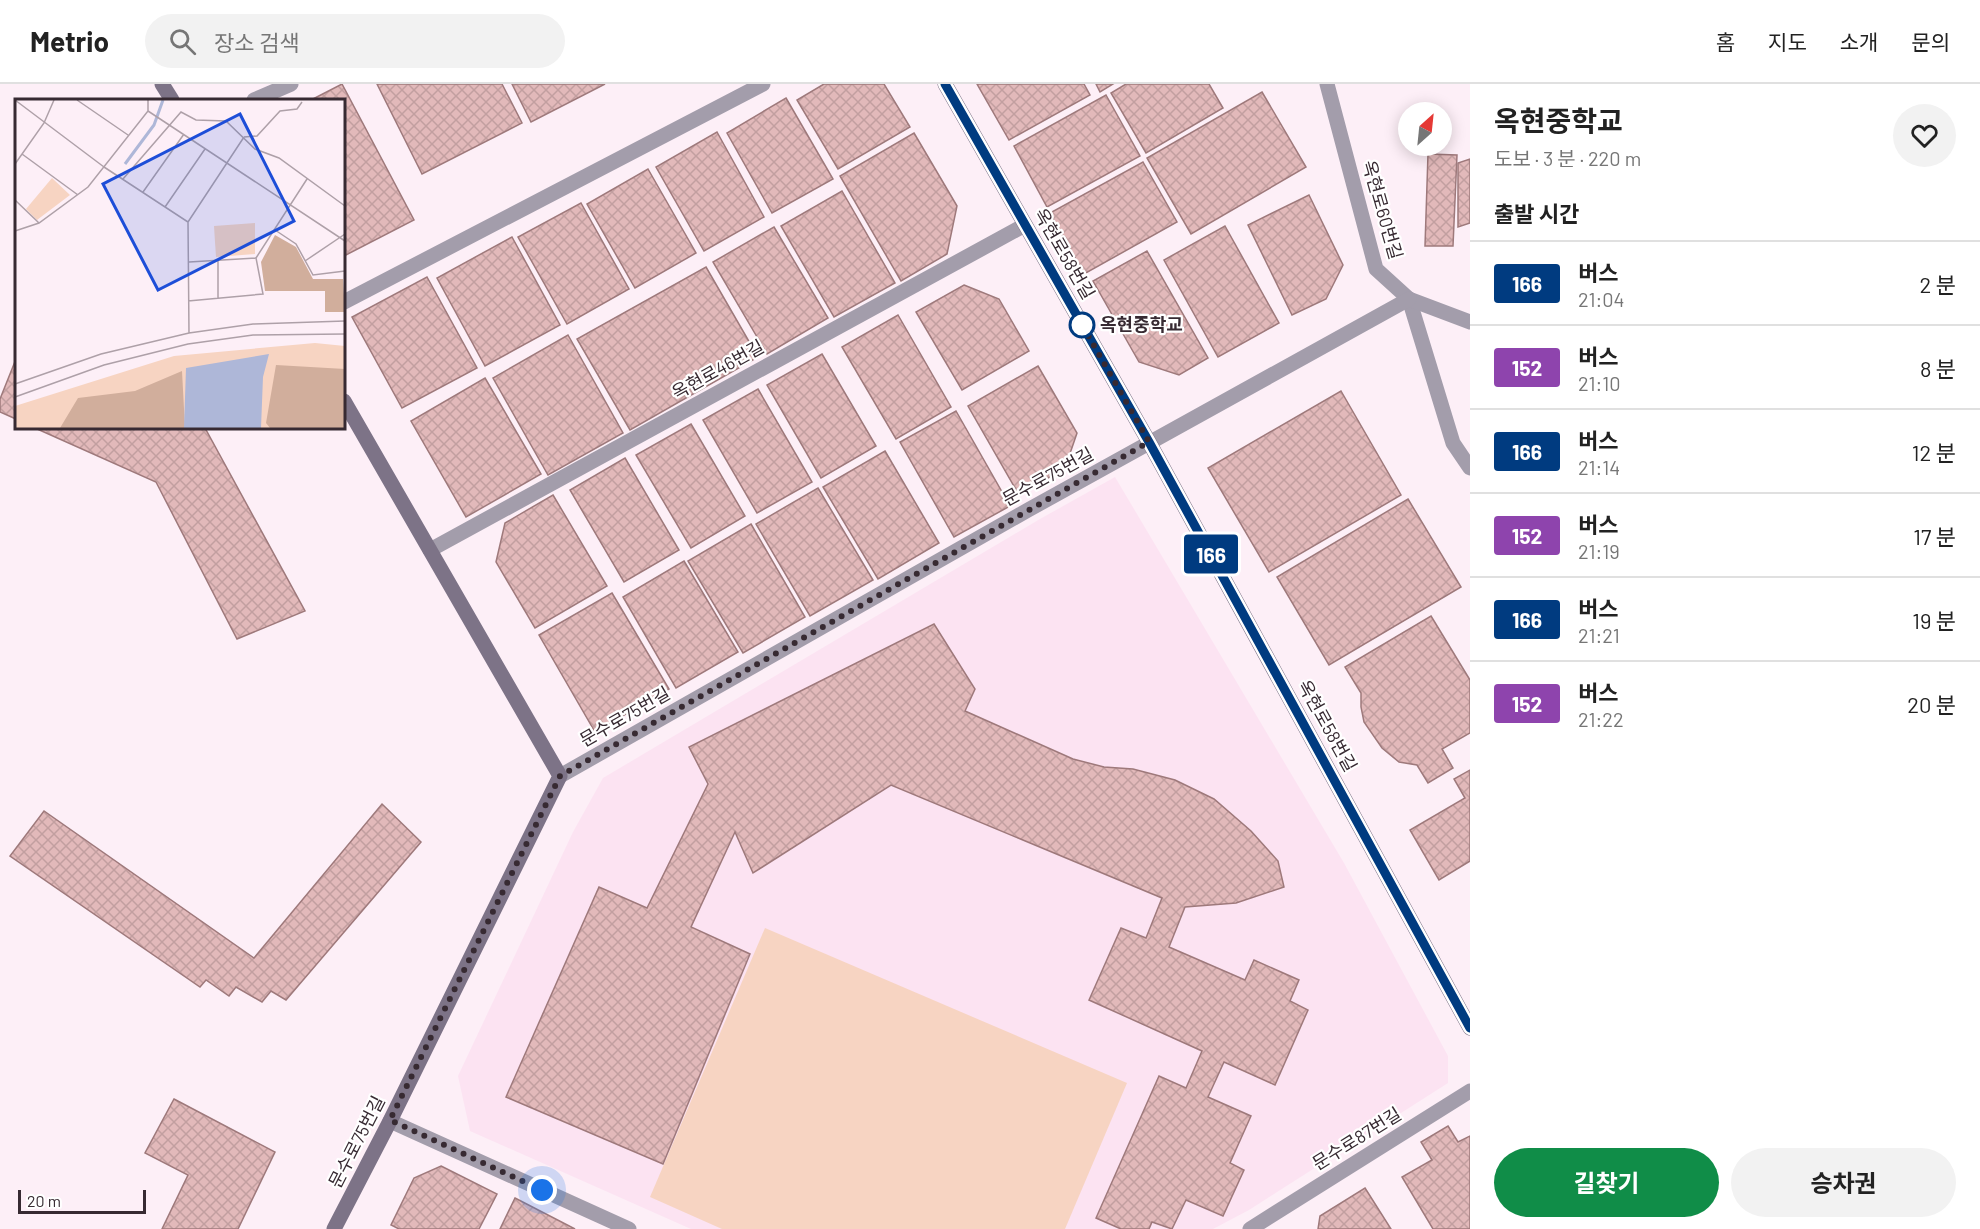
<!DOCTYPE html>
<html lang="ko">
<head>
<meta charset="utf-8">
<style>
	body { margin:0; font-family:Barlow,"Noto Sans KR",sans-serif; background:#f2f2f2; color:#222; height:100vh; display:flex; flex-direction:column; font-size:22px; white-space:nowrap }
	* { box-sizing:border-box; margin:0 }
	p { font-size:20px; color:#767676 }
	.icon { flex:none; width:33px; height:33px; fill:none; stroke:currentColor; stroke-width:2; stroke-linecap:round; stroke-linejoin:round }
	.map { position:relative; flex:1; overflow:hidden }
	.drawer { display:flex; flex-direction:column; background:#fff; width:510px }
	.drawer>* { flex:none }
	.badge { padding:0 12px; border-radius:4px; font-size:21px; line-height:39px }
	.needle { width:39px; rotate:27deg }
	.tools { position:absolute; left:1398px; top:18px; display:grid; gap:12px }
	.tools a { display:grid; place-items:center; width:54px; height:54px; border-radius:50%; background:#fff; box-shadow:0 3px 15px #0003; font-size:30px }
	.scale { position:absolute; left:18px; bottom:15px; width:128px; box-sizing:border-box; padding-left:6px; border:3px solid #372a32; border-top:0; font-size:16px; line-height:21px; white-space:nowrap; color:#372a32; -webkit-text-stroke:4px #fff; paint-order:stroke }
	.you { position:absolute; width:30px; height:30px; margin:-15px; border:4px solid #fff; border-radius:50%; background:#1a73e8; box-shadow:0 0 0 9px #1a73e833 }
	.map>.badge { position:absolute; translate:-50% -50%; box-shadow:0 0 0 3px #fff }
	h2 { padding:0 24px; font-size:22px; line-height:54px }
	.round { display:grid; place-items:center; flex:none; width:63px; height:63px; border-radius:32px; background:#f2f2f2 }
	.head { display:flex; align-items:center; justify-content:space-between; height:102px; padding:0 24px }
	h1 { font-size:28px; font-weight:700; line-height:45px }
	.button { display:flex; gap:12px; margin-top:auto; padding:12px 24px }
	.button a { flex:1; height:69px; border-radius:36px; background:#108d48; color:#fff; font-size:24px; font-weight:700; line-height:69px; text-align:center }
	.button a+a { background:#f2f2f2; color:#222 }
	ul { padding:0; list-style:none }
	li { display:flex; align-items:center; gap:18px; height:84px; padding:0 24px; border-top:2px solid #e0e0e0 }
	li div { flex:1 }
	li b { display:block; font-size:22px }
	li em { font-style:normal }
	li .badge { min-width:66px; font-weight:700; text-align:center }
	header { display:flex; align-items:center; gap:36px; box-sizing:border-box; height:84px; padding:0 30px; background:#fff; border-bottom:2px solid #e0e0e0 }
	header strong { font-size:28px }
	nav { display:flex; gap:33px; margin-inline-start:auto; font-size:21px }
	.search { width:420px; height:54px; background:#f2f2f2; display:flex; align-items:center; gap:15px; box-sizing:border-box; padding:0 21px; border-radius:33px; color:#767676; font-size:22px }
	main { display:flex; flex:1; min-height:0 }
	.map>svg:first-child { display:block }
	.built { fill:#fce3f2 }
	.pitch { fill:#f7d4c2 }
	.building { fill:url(#building-cross-hatch); stroke:#9e797b; stroke-width:1.5 }
	.lines { fill:none; stroke-linecap:round; stroke-linejoin:round }
	.minor { stroke:#a39dab; stroke-width:15 }
	.secondary { stroke:#7d7387; stroke-width:15 }
	.line-casing { stroke:#fff; stroke-width:14 }
	.line { stroke:#003b80; stroke-width:9 }
	.walk { stroke:#372a32; stroke-width:6; stroke-dasharray:0 10.8 }
	.stop-dot { fill:#fff; stroke:#003b80; stroke-width:3 }
	.labels { text-anchor:middle; stroke-width:4.5; stroke-linejoin:round; paint-order:stroke }
	.street-label { font-size:18px; fill:#372a32; stroke:#fff }
	.stop-label { font-size:18px; font-weight:bold; fill:#372a32; stroke:#fff; text-anchor:start }
	.inset-river { fill:none; stroke:#aeb7d8; stroke-width:3 }
	.inset-road { fill:none; stroke:#aea0a8; stroke-width:1.5 }
	.view { fill:#1d4ed8; fill-opacity:0.15; stroke:#1d4ed8; stroke-width:3 }
	.inset-edge { fill:none; stroke:#372a32; stroke-width:3 }
</style>
</head>
<body>
<header>
<strong>Metrio</strong>
<div class="search"><svg class="icon" aria-label="search" viewBox="0 0 24 24"><circle cx="10" cy="10" r="6"/><path d="M15 15l6 6"/></svg>장소 검색</div>
<nav><a>홈</a><a>지도</a><a>소개</a><a>문의</a></nav>
</header>
<main>
<div class="map">
<svg width="1470" height="1145" viewBox="0 0 1470 1145">
	<defs>
		<pattern id="building-cross-hatch" width="8" height="8" patternUnits="userSpaceOnUse" patternTransform="scale(1.5)"><rect width="8" height="8" fill="#e2b9ba"/><path d="M0 0l8 8M0 8l8-8" fill="none" stroke="#c29fa0"/></pattern>
	</defs>
	<rect width="100%" height="100%" fill="#fdeff7"/>
	<path class="built" d="M1115,393L1344,779L1448,972V999L1249,1126L1213,1145H691L470,1047L458,992L573,748L603,694L1040,435Z"/>
	<path class="pitch" d="M765,844L1127,999L1065,1145H722L650,1113Z"/>
	<g class="building">
		<path d="M342,0L414,136L344,172V16H311Z"/>
		<path d="M377,0H502L522,39L422,90Z"/>
		<path d="M512,0H605L531,38Z"/>
		<path d="M824,0H884L910,43L838,85L797,16Z"/>
		<path d="M977,0H1084L1090,11L1009,56Z"/>
		<path d="M1096,0H1113L1100,8Z"/>
		<path d="M1126,0H1209L1223,24L1146,69L1111,9Z"/>
		<path d="M1262,8L1306,83L1191,150L1147,74Z"/>
		<path d="M1106,11L1140,72L1047,123L1014,62Z"/>
		<path d="M786,14L833,95L772,129L727,49Z"/>
		<path d="M717,48L764,133L704,167L656,83Z"/>
		<path d="M914,49L957,122L947,170L901,197L840,92Z"/>
		<path d="M1428,70L1457,71L1453,162H1425Z"/>
		<path d="M1470,75V139L1458,143V79Z"/>
		<path d="M1143,78L1177,138L1084,190L1050,129Z"/>
		<path d="M648,85L696,169L635,204L587,120Z"/>
		<path d="M842,107L895,199L834,233L781,142Z"/>
		<path d="M1309,111L1343,181L1326,215L1292,231L1248,141Z"/>
		<path d="M581,119L629,205L567,240L518,153Z"/>
		<path d="M1225,142L1279,239L1218,273L1164,176Z"/>
		<path d="M774,143L828,234L767,270L713,178Z"/>
		<path d="M512,153L560,241L485,282L437,194Z"/>
		<path d="M1147,167L1208,274L1179,291L1139,278L1093,197Z"/>
		<path d="M706,183L758,273L630,346L577,255Z"/>
		<path d="M427,193L477,284L402,324L352,233Z"/>
		<path d="M964,201L999,215L1029,267L962,306L916,228Z"/>
		<path d="M898,231L951,323L896,355L842,263Z"/>
		<path d="M568,251L623,349L548,391L493,294Z"/>
		<path d="M822,270L876,362L821,394L767,301Z"/>
		<path d="M16,275V335L0,328V315Z"/>
		<path d="M1038,282L1077,349L1065,384L1019,411L968,322Z"/>
		<path d="M485,294L541,390L466,433L411,337Z"/>
		<path d="M758,305L812,398L757,429L703,336Z"/>
		<path d="M1341,307L1401,411L1269,488L1208,384Z"/>
		<path d="M956,327L1010,422L954,453L900,358Z"/>
		<path d="M691,340L745,432L691,464L636,371Z"/>
		<path d="M35,344H205L305,527L237,555L156,398Z"/>
		<path d="M885,367L939,459L878,495L823,403Z"/>
		<path d="M625,374L679,466L624,498L570,406Z"/>
		<path d="M818,404L873,496L810,532L756,440Z"/>
		<path d="M553,411L607,502L535,544L496,478L505,439Z"/>
		<path d="M1408,415L1461,503L1329,581L1277,493Z"/>
		<path d="M751,440L805,533L743,569L688,477Z"/>
		<path d="M684,477L738,568L676,604L623,513Z"/>
		<path d="M612,509L669,605L595,648L539,551Z"/>
		<path d="M1431,532L1470,596V649L1442,665L1453,684L1428,699L1417,681L1399,678L1382,664L1364,638L1361,623V609L1345,583Z"/>
		<path d="M934,540L975,605L965,627L1073,675L1104,683L1133,685L1175,696L1214,715L1251,747L1278,777L1284,803L1236,819L1185,823L1169,863L1245,896L1254,876L1299,896L1290,917L1308,926L1275,1001L1224,978L1208,1013L1251,1032L1230,1079L1244,1086L1223,1132L1186,1116L1172,1145L1152,1138L1149,1145H1121L1096,1134L1159,992L1186,1004L1202,967L1089,916L1121,844L1146,854L1162,814L891,701L753,789L735,748L691,843L750,870L663,1080L506,1013L599,803L647,824L708,700L689,663Z"/>
		<path d="M1470,686V777L1439,796L1410,746L1465,714L1454,695Z"/>
		<path d="M382,720L421,758L286,916L271,907L262,918L236,903L229,912L206,896L200,903L10,772L44,727L254,874Z"/>
		<path d="M174,1015L275,1068L238,1145H162L188,1091L145,1069Z"/>
		<path d="M1448,1042L1458,1058L1470,1052V1145H1433L1402,1093L1432,1076L1421,1058Z"/>
		<path d="M441,1082L497,1110L479,1145H399L391,1141L414,1094Z"/>
		<path d="M1365,1104L1391,1145H1318L1320,1132Z"/>
		<path d="M515,1114L575,1145H500Z"/>
	</g>
	<g class="lines">
		<g class="minor">
			<path d="M1327,0L1376,185L1409,215L1453,359L1470,384"/>
			<path d="M254,16L291,0"/>
			<path d="M1409,215L1470,238"/>
			<path d="M344,218L763,0"/>
			<path d="M430,466L1025,141"/>
			<path d="M560,692L1028,426L1409,215"/>
			<path d="M390,1037L629,1145"/>
			<path d="M1250,1145L1470,1007"/>
		</g>
		<g class="secondary">
			<path d="M162,0L172,16"/>
			<path d="M945,0L1149,358L1470,944"/>
			<path d="M334,1145L390,1037L560,692L344,317"/>
		</g>
	</g>
	<g class="lines">
		<g class="line-casing">
			<path id="line" d="M945,0L1149,358L1470,944"/>
		</g>
		<use href="#line" class="line"/>
		<path class="walk" d="M542,1106L390,1036L560,692L1149,358L1081,239L1082,241"/>
	</g>
	<circle class="stop-dot" cx="1082" cy="241" r="12"/>
	<g class="labels">
		<g class="street-label">
			<text transform="translate(1382 126) rotate(74)" y="6">옥현로60번길</text>
			<text transform="translate(1064 170) rotate(60)" y="6">옥현로58번길</text>
			<text transform="translate(718 286) rotate(-29)" y="6">옥현로46번길</text>
			<text transform="translate(1048 393) rotate(-29)" y="6">문수로75번길</text>
			<text transform="translate(625 633) rotate(-30)" y="6">문수로75번길</text>
			<text transform="translate(1327 642) rotate(61)" y="6">옥현로58번길</text>
			<text transform="translate(1357 1055) rotate(-32)" y="6">문수로87번길</text>
			<text transform="translate(357 1058) rotate(-63)" y="6">문수로75번길</text>
		</g>
		<g class="stop-label">
			<text x="1100" y="247">옥현중학교</text>
		</g>
	</g>
	<g transform="translate(15 15)">
		<rect width="330" height="330" fill="#fdeff7"/>
		<path d="M37,79L55,96L22,121L11,110ZM300,244L330,247V329H0V307L159,257Z" fill="#f7d4c2"/>
		<path d="M260,136L281,148L298,180H328L330,213H310V192H250L246,163ZM261,266L330,270V329H255L251,324ZM167,272L170,329H45L63,299L120,292Z" fill="#d1ae9c"/>
		<path d="M240,124V155L201,158L199,127Z" fill="#f7d4c2"/>
		<path d="M254,255L248,278L246,329H169L171,269Z" fill="#aeb7d8"/>
		<path class="inset-river" d="M110,65L139,26L148,1"/>
		<path class="inset-road" d="M0,1L89,68M62,1L113,36M133,12L330,142M229,38L242,37L265,12L282,10L287,3M7,55L63,96M0,65L29,24L39,1M89,68L173,123L174,234M108,80L166,13L181,21L211,22L240,50L264,59L330,107M128,93L169,35M0,101L24,124M150,108L190,50M173,123L229,38M260,131L281,145L298,176L330,172M0,132L24,124L73,88L133,12V1M203,161V199M290,162L330,135M174,163L241,159M173,202L248,195L241,159L292,80M0,285L86,255L174,234L238,225L330,222M0,298L89,266L173,245L238,236L330,235"/>
		<path class="view" d="M225,15L279,122L143,191L88,85Z"/>
		<rect width="330" height="330" class="inset-edge"/>
	</g>
</svg>
<div class="tools">
<a><svg class="needle" viewBox="-14 -14 28 28"><path d="M0-13l5 13h-10z" fill="#e53935"/><path d="M0 13l5-13h-10z" fill="#767676"/></svg></a>
</div>
<div class="scale">20 m</div>
<div class="you" style="left:542px;top:1106px"></div>
<b class="badge" style="left:1211px;top:470px;background:#003b80;color:#fff">166</b>
</div>
<section class="drawer">
<div class="head"><div><h1>옥현중학교</h1><p>도보 · 3 분 · 220 m</p></div><a class="round"><svg class="icon" aria-label="heart" viewBox="0 0 24 24"><path d="M12 20l-8-8c-3-5 5-10 8-4 3-6 11-1 8 4z"/></svg></a></div>
<h2>출발 시간</h2>
<ul>
<li><span class="badge" style="background:#003b80;color:#fff">166</span><div><b>버스</b><p>21:04</p></div><em>2 분</em></li>
<li><span class="badge" style="background:#8e44ad;color:#fff">152</span><div><b>버스</b><p>21:10</p></div><em>8 분</em></li>
<li><span class="badge" style="background:#003b80;color:#fff">166</span><div><b>버스</b><p>21:14</p></div><em>12 분</em></li>
<li><span class="badge" style="background:#8e44ad;color:#fff">152</span><div><b>버스</b><p>21:19</p></div><em>17 분</em></li>
<li><span class="badge" style="background:#003b80;color:#fff">166</span><div><b>버스</b><p>21:21</p></div><em>19 분</em></li>
<li><span class="badge" style="background:#8e44ad;color:#fff">152</span><div><b>버스</b><p>21:22</p></div><em>20 분</em></li>
</ul>
<div class="button"><a>길찾기</a><a>승차권</a></div>
</section>
</main>
</body>
</html>
